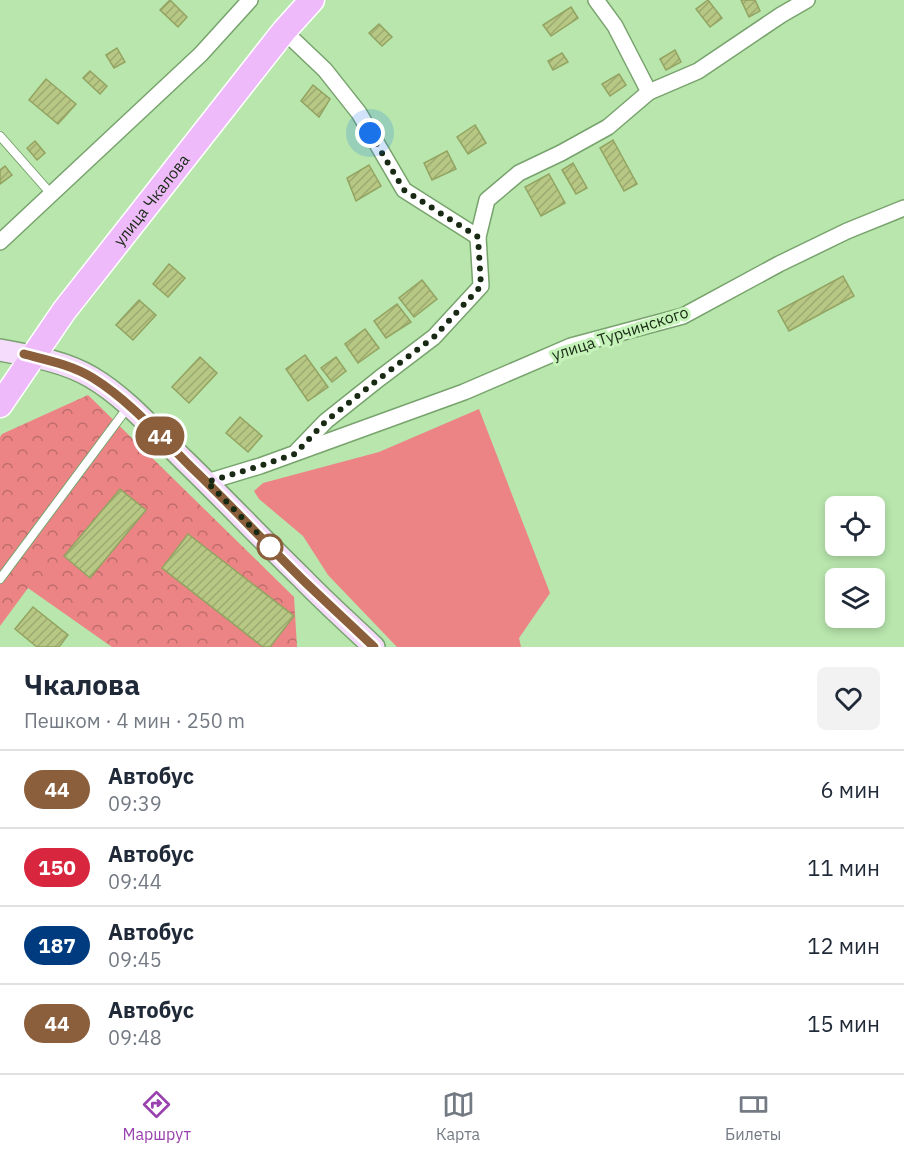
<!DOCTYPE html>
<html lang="ru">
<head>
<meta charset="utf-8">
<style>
	body { margin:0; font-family:"IBM Plex Sans",sans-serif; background:#f2f2f3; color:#1f2937; height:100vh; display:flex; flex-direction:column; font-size:22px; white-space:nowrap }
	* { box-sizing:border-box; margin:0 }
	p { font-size:20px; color:#747a83 }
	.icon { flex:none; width:33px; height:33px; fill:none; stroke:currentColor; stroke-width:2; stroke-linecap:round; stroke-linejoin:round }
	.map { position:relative; height:647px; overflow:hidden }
	.drawer { display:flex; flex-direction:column; background:#fff; flex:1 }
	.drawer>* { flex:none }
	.badge { padding:0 12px; border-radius:20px; font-size:21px; line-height:39px }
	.controls { position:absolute; left:825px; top:496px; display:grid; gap:12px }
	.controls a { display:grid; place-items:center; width:60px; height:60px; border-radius:9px; background:#fff; box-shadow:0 3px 9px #0003; font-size:30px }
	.you { position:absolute; width:30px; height:30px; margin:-15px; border:4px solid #fff; border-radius:50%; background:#1a73e8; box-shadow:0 0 0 9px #1a73e833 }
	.map>.badge { position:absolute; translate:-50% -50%; box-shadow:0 0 0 3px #fff }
	.round { display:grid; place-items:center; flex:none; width:63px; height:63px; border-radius:9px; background:#f2f2f3 }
	.headline { display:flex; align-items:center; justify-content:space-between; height:102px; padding:0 24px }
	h1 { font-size:28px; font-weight:800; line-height:45px }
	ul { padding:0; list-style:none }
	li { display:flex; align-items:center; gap:18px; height:78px; padding:0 24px; border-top:2px solid #e0e1e3 }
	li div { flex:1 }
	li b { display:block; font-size:22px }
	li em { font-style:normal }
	li .badge { min-width:66px; font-weight:700; text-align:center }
	.menu { display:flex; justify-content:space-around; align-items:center; height:84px; border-top:2px solid #e0e1e3; background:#fff; font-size:16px; color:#747a83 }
	.menu a { display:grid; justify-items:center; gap:3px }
	.menu .on { color:#9941ae }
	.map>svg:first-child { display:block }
	.grass { fill:#ec8485 }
	.forest { fill:url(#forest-crowns) }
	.building { fill:url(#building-hatch); stroke:#93a361; stroke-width:1.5 }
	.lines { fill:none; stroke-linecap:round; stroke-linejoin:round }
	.service-casing { stroke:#78a36d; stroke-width:10 }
	.minor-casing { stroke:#78a36d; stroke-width:18 }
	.secondary-casing { stroke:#78a36d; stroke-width:24 }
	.primary-casing { stroke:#fff; stroke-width:27 }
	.service { stroke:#fff; stroke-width:8 }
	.minor { stroke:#fff; stroke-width:15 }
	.secondary { stroke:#f6dcfc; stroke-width:21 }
	.primary { stroke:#eebafa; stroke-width:24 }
	.line-casing { stroke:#fff; stroke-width:14 }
	.line { stroke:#8b5e3c; stroke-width:9 }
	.walk { stroke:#192a14; stroke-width:6; stroke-dasharray:0 10.8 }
	.stop-dot { fill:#fff; stroke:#8b5e3c; stroke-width:3 }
	.labels { text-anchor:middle; stroke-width:6; stroke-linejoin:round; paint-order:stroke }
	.street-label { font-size:16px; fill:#192a14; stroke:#c5f3ba }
</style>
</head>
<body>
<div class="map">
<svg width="904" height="647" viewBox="0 0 904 647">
	<defs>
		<pattern id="forest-crowns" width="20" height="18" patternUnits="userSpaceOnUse" patternTransform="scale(1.5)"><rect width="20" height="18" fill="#ec8485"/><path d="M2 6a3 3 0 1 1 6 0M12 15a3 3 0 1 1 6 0" fill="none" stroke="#be6c6c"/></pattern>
		<pattern id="building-hatch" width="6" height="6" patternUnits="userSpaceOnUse" patternTransform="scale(1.5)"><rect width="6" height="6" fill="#b7c784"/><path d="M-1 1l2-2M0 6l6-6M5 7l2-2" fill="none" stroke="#9dab71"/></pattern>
	</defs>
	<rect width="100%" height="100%" fill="#b8e6ad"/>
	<path class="grass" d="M479,409L550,593L519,638L521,647H397L328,575L303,536L259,499L254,491L263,483L379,452Z"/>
	<path class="forest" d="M88,395L294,597L297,647H112L28,588L0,626V437L2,434Z"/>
	<g class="building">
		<path d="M170,0L187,17L178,27L160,10Z"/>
		<path d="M708,0L722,18L710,27L696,9Z"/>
		<path d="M741,0H755L760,11L749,17Z"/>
		<path d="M571,7L578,18L551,36L543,25Z"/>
		<path d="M379,24L392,37L382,46L369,33Z"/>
		<path d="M117,48L125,62L114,68L106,55Z"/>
		<path d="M675,50L681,62L666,70L660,59Z"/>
		<path d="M562,53L568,62L553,70L548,61Z"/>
		<path d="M90,71L107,86L100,94L83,78Z"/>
		<path d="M619,74L626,85L610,96L602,84Z"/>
		<path d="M46,79L76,104L58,124L29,100Z"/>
		<path d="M313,85L330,99L319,117L301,101Z"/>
		<path d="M475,125L486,143L468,154L457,137Z"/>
		<path d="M613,140L637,184L624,191L600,148Z"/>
		<path d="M35,141L45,153L37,160L27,148Z"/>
		<path d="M447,151L456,169L432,180L424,163Z"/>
		<path d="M573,163L587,188L576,194L562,170Z"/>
		<path d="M369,165L381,186L356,201L347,178Z"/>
		<path d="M5,166L12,175L0,184V170Z"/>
		<path d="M549,174L565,203L541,216L525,187Z"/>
		<path d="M169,264L185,278L168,297L153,284Z"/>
		<path d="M843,276L854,296L789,331L778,311Z"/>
		<path d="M422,280L437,299L414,317L399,298Z"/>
		<path d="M139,300L156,315L133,340L116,325Z"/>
		<path d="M397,304L411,322L386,338L374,321Z"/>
		<path d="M365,329L379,348L358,363L345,344Z"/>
		<path d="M305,355L328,387L308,401L286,369Z"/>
		<path d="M200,357L217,373L189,403L172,387Z"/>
		<path d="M336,357L346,371L332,382L321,368Z"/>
		<path d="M240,417L262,436L248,452L226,433Z"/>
		<path d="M120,489L146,510L90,578L64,556Z"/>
		<path d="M188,534L294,616L270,647H263L162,568Z"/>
		<path d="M33,607L68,635L59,647H37L15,629Z"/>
	</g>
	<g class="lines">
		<g class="service-casing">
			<g id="service">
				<path d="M0,136L52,195"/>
				<path d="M0,579L128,407"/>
			</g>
		</g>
		<g class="minor-casing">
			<g id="minor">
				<path d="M596,0L615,26L649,92"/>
				<path d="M284,31L325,70L359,113L404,190L478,237"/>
				<path d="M0,242L201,54L250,0"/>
				<path d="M297,451L326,421L380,378L434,337L481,286L478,237L487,200L519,173L561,153L608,127L649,92L698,71L781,15L807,0"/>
				<path d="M207,482L260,466L464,392L571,346L683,316L779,264L847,231L904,208"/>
			</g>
		</g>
		<g class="secondary-casing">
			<path id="secondary" d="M0,350C31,356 64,361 91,377C127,398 156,433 186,462C225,500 263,540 302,578C325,602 350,624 374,647"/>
		</g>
		<g class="primary-casing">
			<g id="primary">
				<path id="s1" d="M0,405L64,311L284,31L312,0"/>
			</g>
		</g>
		<use href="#service" class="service"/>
		<use href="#minor" class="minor"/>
		<use href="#secondary" class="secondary"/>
		<use href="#primary" class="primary"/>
	</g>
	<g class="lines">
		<g class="line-casing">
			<path id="line" d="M24,354C47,360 72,365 93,378C130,401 160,436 191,467C230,504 266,544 304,581C327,603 351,625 374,647"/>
		</g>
		<use href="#line" class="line"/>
		<path class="walk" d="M270,547H271L207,482L260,466L295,454L326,421L380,378L434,337L481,286L478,237L404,190L370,133"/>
	</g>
	<circle class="stop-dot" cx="270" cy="547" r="12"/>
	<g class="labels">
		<g class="street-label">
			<text dy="6" stroke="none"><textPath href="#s1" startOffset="255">улица Чкалова</textPath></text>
			<text transform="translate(620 333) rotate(-18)" y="6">улица Турчинского</text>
		</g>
	</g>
</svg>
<div class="controls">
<a><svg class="icon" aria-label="locate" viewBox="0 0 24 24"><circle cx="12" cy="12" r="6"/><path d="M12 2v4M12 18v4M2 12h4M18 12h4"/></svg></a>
<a><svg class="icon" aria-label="layers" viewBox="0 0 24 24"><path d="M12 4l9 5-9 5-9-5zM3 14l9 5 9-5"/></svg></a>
</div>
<div class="you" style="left:370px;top:133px"></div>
<b class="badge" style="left:160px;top:436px;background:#8b5e3c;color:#fff">44</b>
</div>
<section class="drawer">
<div class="headline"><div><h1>Чкалова</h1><p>Пешком · 4 мин · 250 m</p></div><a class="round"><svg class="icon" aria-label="heart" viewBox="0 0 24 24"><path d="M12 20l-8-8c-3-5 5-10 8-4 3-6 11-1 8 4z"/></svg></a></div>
<ul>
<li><span class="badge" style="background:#8b5e3c;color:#fff">44</span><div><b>Автобус</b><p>09:39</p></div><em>6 мин</em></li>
<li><span class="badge" style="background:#d7263d;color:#fff">150</span><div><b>Автобус</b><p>09:44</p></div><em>11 мин</em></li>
<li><span class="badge" style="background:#003b80;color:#fff">187</span><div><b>Автобус</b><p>09:45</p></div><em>12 мин</em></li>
<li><span class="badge" style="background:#8b5e3c;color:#fff">44</span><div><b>Автобус</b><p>09:48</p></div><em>15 мин</em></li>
</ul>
</section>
<nav class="menu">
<a class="on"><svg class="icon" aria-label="directions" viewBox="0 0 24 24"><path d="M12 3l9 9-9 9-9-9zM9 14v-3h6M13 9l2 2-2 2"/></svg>Маршрут</a>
<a><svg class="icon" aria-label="map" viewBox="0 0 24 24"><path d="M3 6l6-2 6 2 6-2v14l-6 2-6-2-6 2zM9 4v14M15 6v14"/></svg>Карта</a>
<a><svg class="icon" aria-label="tickets" viewBox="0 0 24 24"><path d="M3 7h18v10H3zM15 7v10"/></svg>Билеты</a>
</nav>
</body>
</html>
